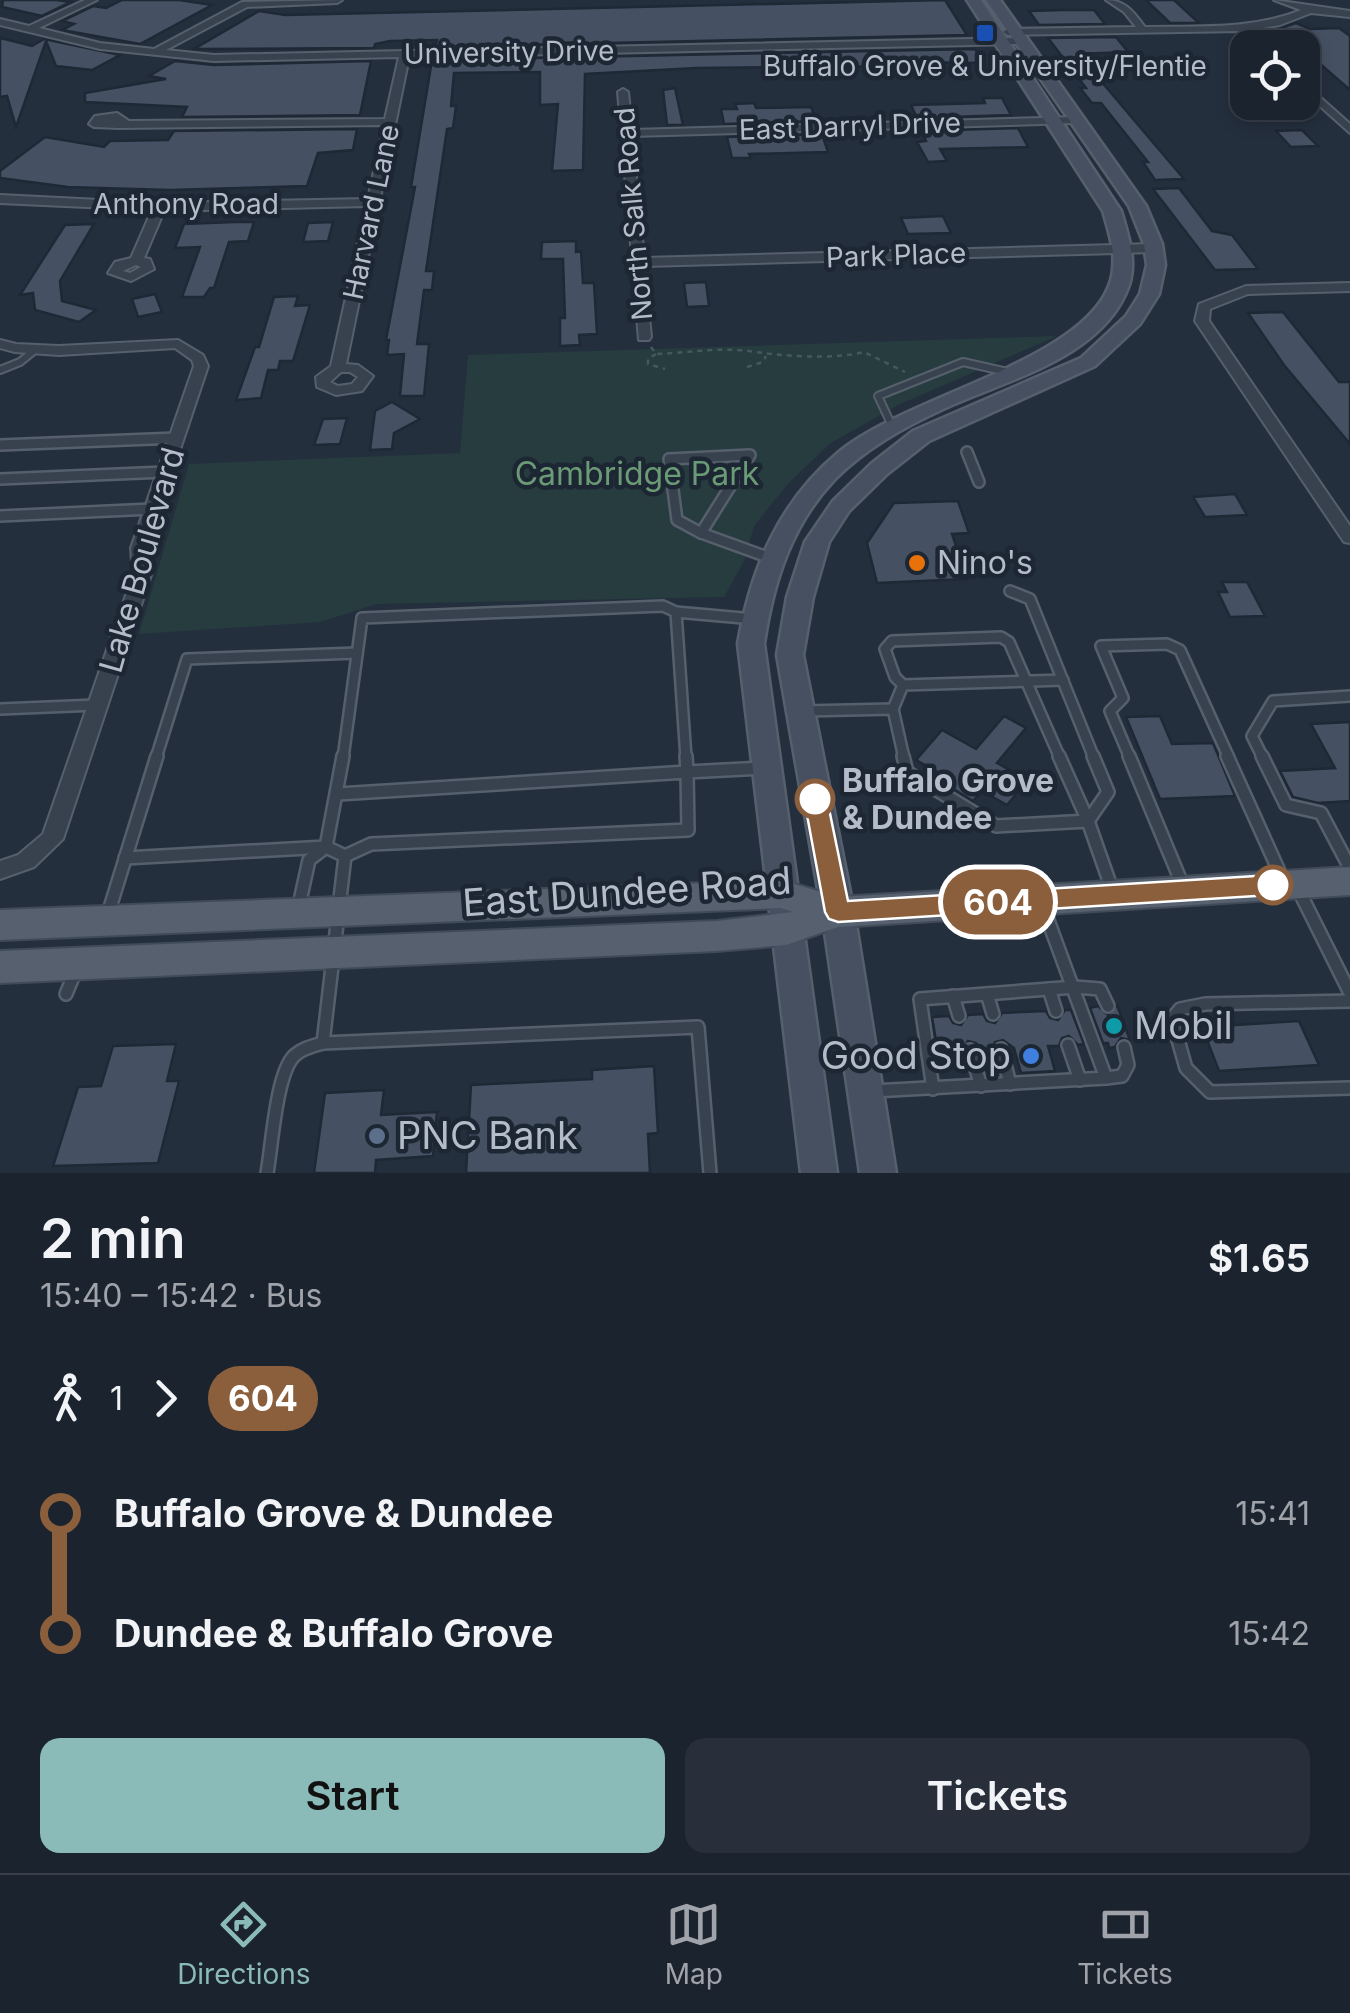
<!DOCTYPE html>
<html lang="en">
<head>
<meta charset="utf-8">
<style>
	body { margin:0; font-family:Inter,sans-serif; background:#282f3a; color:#f1f3f6; height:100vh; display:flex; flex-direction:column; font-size:38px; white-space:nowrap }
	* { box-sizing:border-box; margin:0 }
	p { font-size:32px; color:#a0a4aa }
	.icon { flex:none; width:55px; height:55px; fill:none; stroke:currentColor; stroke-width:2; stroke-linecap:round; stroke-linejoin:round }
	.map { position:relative; height:1173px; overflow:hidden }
	.side { display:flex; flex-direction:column; background:#1b232e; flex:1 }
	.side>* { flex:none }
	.badge { padding:0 20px; border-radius:32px; font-size:35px; line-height:65px }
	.controls { position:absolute; left:1230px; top:30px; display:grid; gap:20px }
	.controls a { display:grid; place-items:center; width:90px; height:90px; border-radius:20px; background:#1b232e; box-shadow:0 5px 15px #0003,0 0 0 2px #39404a; font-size:50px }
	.map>.badge { position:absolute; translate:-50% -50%; box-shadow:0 0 0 5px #fff }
	.legs { display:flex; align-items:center; gap:15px; height:110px; padding:0 40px; font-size:32px }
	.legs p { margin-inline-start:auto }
	.overview { display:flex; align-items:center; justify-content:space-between; height:170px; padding:0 40px }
	h1 { font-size:55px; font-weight:600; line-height:75px }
	.cta { display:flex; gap:20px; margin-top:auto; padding:20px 40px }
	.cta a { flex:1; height:115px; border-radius:20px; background:#8bbbb9; color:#111; font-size:40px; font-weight:600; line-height:115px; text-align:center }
	.cta a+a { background:#282f3a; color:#f1f3f6 }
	ul { padding:0 40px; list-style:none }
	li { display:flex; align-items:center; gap:35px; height:120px; font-size:38px }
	li i { display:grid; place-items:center; width:15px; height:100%; margin:0 12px; background:currentColor }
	li i::after { content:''; width:25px; height:25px; margin:-12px; border:8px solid; border-radius:50%; background:#1b232e }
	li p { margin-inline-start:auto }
	li:first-child i { background:linear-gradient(#0000 50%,currentColor 0) }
	li:last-child i { background:linear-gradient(currentColor 50%,#0000 0) }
	.dock { display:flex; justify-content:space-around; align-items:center; height:140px; border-top:2px solid #39404a; background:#1b232e; font-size:28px; color:#a0a4aa }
	.dock a { display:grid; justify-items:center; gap:5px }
	.dock .selected { color:#8bbbb9 }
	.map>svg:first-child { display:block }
	.green { fill:#263c3f }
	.building { fill:#455162; stroke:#1f2835; stroke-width:2.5 }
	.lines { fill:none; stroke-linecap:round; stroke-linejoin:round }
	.service-far2-casing { stroke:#565f6c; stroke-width:10 }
	.service-far1-casing { stroke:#565f6c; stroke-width:14 }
	.service-casing { stroke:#565f6c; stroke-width:16 }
	.minor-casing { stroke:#565f6c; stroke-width:4 }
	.secondary-casing { stroke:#565f6c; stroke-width:5 }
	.primary-casing { stroke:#414a57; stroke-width:4 }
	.path { stroke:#44595c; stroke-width:2.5; stroke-dasharray:5 5; stroke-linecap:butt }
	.service-far2 { stroke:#38414e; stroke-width:6 }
	.service-far1 { stroke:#38414e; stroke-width:9 }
	.service { stroke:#38414e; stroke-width:11 }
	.minor { fill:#38414e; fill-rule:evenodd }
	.secondary { fill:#465061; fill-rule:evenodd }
	.primary { fill:#56606e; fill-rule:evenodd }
	.line-1 { fill:#8b5e3c; stroke:#fff; stroke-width:2.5 }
	.transit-dot { fill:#1a4fb4; stroke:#1d2633; stroke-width:4 }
	.food-dot { fill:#e8710a; stroke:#1d2633; stroke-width:4 }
	.stop-1-dot { fill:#fff; stroke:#8b5e3c; stroke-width:5 }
	.culture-dot { fill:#0f9aa8; stroke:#1d2633; stroke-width:4 }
	.shop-dot { fill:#3f7fe0; stroke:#1d2633; stroke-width:4 }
	.service-dot { fill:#5c6f8a; stroke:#1d2633; stroke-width:4 }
	.labels { text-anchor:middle; stroke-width:9; stroke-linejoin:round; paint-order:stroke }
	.far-street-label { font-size:28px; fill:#b4bcc9; stroke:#1d2633 }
	.far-poi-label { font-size:28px; fill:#b4bcc9; stroke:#1d2633 }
	.park-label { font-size:32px; fill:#6b9a76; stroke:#1d2633 }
	.street-label { font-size:32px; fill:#b4bcc9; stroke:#1d2633 }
	.poi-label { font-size:32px; fill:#b4bcc9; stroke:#1d2633; text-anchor:start }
	.stop-label { font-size:32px; font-weight:bold; fill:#b4bcc9; stroke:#1d2633; text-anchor:start }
	.near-street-label { font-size:38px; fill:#b4bcc9; stroke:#1d2633 }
	.near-poi-label { font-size:38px; fill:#b4bcc9; stroke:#1d2633; text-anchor:start }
</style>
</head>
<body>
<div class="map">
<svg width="1350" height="1173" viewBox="0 0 1350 1173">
	<rect width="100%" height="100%" fill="#242f3e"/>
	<path class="green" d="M1057,336L898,405L829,444L787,485L754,526L744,561L724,597L377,604L320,622L139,634L189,464L460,453L468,355Z"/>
	<g class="building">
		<path d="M3,0H56L71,2L42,16L2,7Z"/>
		<path d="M122,0H179L212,5L140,44L62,30L74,24L62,21L93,6L106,8Z"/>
		<path d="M945,0L967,35L435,47L437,40L390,41L375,44L374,48L194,49L259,11L285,15Z"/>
		<path d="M1146,0H1174L1199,23H1170Z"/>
		<path d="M1063,10H1094L1105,24L1039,25L1029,11Z"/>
		<path d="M1296,23L1310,29L1339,28L1350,36V90L1302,48L1290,44L1275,30Z"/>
		<path d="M1116,37L1128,52L1078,54L1184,179L1155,180L1143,162H1148L1101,103H1092L1080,88H1086L1048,38Z"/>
		<path d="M0,38L32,46L44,39L120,55L92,70L56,66L46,41L16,127L7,96L0,97Z"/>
		<path d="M975,49L983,63L908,62L910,66L696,68L585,74L583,170L552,171L558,104L540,105V72L454,73L451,106H456L453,128L447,129L426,271H434L432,290H424L417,344H429L424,396H400L404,354L387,355L389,340H386L415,187H411L432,60Z"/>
		<path d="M175,61L214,65L371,61L360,115L182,117L187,107L85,102V93L166,79L149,76Z"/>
		<path d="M675,88L683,125H667L663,90Z"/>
		<path d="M983,98H1002L1011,115L917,118L911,105L985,103Z"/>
		<path d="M754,103L756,108L811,107L817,121L724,124L721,109H737L735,104Z"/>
		<path d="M1018,128L1028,147L940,149L947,161L928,162L917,142L926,141L922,131Z"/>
		<path d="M357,129L353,150L318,153L307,186L170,190L68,187L0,178V171L45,137L104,147L110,141L168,140L174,131Z"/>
		<path d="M1302,130L1318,146L1291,147L1276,131Z"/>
		<path d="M822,134L828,152L749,154L751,158H732L727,137Z"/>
		<path d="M1179,188L1212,231L1232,235L1258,269L1215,270L1153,189Z"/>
		<path d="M943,216L951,233L908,234L901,218Z"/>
		<path d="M235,222H254L248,241L229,242L214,288H210L204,297H182L200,247L175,248L184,224Z"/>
		<path d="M333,222L328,241L303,242L308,223Z"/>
		<path d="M94,224L60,281L62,301L96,310L79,322L35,310L33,293L20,295L65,225Z"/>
		<path d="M576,241V252L581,251L583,283H594L597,334L579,335L580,345L560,346V318H565L563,259H541L542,242Z"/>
		<path d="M706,282L709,306L687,307L684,283Z"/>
		<path d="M155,294L162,312L138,317L132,299Z"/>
		<path d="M298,296L295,306L310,305L293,361H280L278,370H268L261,398L236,400L255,347H259L274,297Z"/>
		<path d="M1283,312L1339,382H1350V444L1284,365L1248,313Z"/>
		<path d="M392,402L420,419L394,433L392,449L370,450L375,411Z"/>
		<path d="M347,418L340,444L314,445L323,419Z"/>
		<path d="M1235,494L1247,515L1205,517L1193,497Z"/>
		<path d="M958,501L969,533L952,534L967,579L877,583L867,543L894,503Z"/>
		<path d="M1222,582H1247L1265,616L1230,617L1218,592H1227Z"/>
		<path d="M1004,716L1026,728L997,763L1028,780L1007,805L982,791L973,801L937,779L941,774L916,760L942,730L976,749Z"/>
		<path d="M1160,716L1172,744L1213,743L1235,796L1160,799L1126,717Z"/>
		<path d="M1350,722V801L1318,803L1293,797L1280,771L1335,768L1311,724Z"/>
		<path d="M1117,1005L1130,1040L1121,1038L1115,1047L1109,1048L1108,1043H1103L1090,1008L1098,1006L1108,1015Z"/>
		<path d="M1065,1010H1071L1084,1044L1078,1045L1069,1036L1062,1038L1059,1046H1048L1055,1071L1021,1073L1014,1048L1003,1040L995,1042L992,1049L980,1050L976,1043L968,1041L961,1051L938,1053L932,1017L949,1016L953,1023L961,1025L968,1015L983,1014L987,1021L995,1023L1002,1013L1046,1011L1050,1018L1058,1020Z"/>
		<path d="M1299,1021L1319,1065L1219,1071L1202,1027Z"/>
		<path d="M176,1044L167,1081H179L158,1163L53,1166L78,1087L101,1086L113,1046Z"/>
		<path d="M654,1066L658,1133L648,1134L650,1173H466L471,1085L592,1079V1070Z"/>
		<path d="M384,1090L381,1115L437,1112L433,1156L376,1160L375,1173H314L325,1093Z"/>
	</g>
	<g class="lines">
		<g class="service-far2-casing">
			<g id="service-far2">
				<path d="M0,370L20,362L36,349"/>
				<path d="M893,428L878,396L963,362L1012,373"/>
			</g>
		</g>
		<g class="service-far1-casing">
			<g id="service-far1">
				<path d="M0,445L177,438"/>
				<path d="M967,452L979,482"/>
				<path d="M750,455L701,533L677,520L669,459Z"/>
				<path d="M0,479L165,472"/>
				<path d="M0,516L152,509"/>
				<path d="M701,533L770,558"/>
				<path d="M1010,591L1030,599L1094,758"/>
				<path d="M903,685L895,677L885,649L892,641L1001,637L1009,642L1060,758"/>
				<path d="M0,709L96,705"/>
				<path d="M893,709L903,685L1063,680"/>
				<path d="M804,711L893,709L904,758"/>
				<path d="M156,758L187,659L357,653"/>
				<path d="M343,758L362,618L663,606L676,612"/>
				<path d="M686,758L676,612L754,619"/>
				<path d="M1130,758L1110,711L1123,698L1101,646L1167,644L1180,650L1229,758"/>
				<path d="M1263,758L1252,736L1273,701L1350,696"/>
			</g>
		</g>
		<g class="service-casing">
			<g id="service">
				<path d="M686,756L687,772L763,768"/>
				<path d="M903,756L907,772L996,826L1088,821L1113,892"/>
				<path d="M1059,756L1088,821"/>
				<path d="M1129,756L1183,886"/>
				<path d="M1227,756L1284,882"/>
				<path d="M1262,756L1286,805L1321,813L1350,868"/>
				<path d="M338,794L687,772L688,830L371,844L345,856"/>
				<path d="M1088,821L1108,792L1093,756"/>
				<path d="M125,858L326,847L343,756"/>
				<path d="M1299,891L1350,993"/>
				<path d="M298,910L309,860L326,847L345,856L323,1043"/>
				<path d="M108,914L157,756"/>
				<path d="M1049,989L1056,1011"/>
				<path d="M66,994L76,970"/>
				<path d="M987,994L993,1014"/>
				<path d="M953,996L959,1016"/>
				<path d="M1350,1001L1205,1004L1180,1009L1172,1019L1186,1068L1210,1092L1350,1088"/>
				<path d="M1068,1045L1080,1080"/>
				<path d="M1001,1049L1010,1084"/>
				<path d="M970,1050L981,1086"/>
				<path d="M1106,1078L1122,1076L1128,1065L1124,1047"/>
				<path d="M933,1089L920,999L1075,987L1100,989L1108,1006"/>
				<path d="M873,1091L1106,1078L1042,904"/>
				<path d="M267,1173C272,1146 276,1074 294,1056C302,1048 313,1046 323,1043L698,1027L710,1173"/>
			</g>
		</g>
		<g class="minor-casing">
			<g id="minor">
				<path d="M85,0H97L39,28L100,43L154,49L242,2L342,0L337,3L247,7L166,50L214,55L1022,38L1027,41L1022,44L409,57L346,364L358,365L373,376L362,391L336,395L317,387L316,377L331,366L366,206L164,211L144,258L150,259L154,269L131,281L108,273L115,262L131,258L152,210L0,203V195L159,203L368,199L384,125L118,128L94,127L89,124L95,116L117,113L129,121L385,119L399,57L214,61L100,49L0,25V19L29,26ZM136,265L141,267L130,273L123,271ZM341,372H350L358,377L352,384L338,386L330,382Z"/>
				<path d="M1106,0C1126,0 1134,13 1145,27C1198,26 1251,30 1301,10L1274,0L1350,11V17L1311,13L1280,25L1251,30L1270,48H1259L1242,31L1008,35L1003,32L1008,29L1136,27L1124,12Z"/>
				<path d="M1302,81L1350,124V133L1302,90Z"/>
				<path d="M623,89L628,92L632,130L1075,117L1080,120L1075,123L632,136L644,258L1153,244L1159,248L1153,252L644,266L651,337L649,340H639L618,92Z"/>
				<path d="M1350,283V291L1248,294L1210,309L1209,321L1350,526V543L1344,542L1195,321L1199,304L1246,286Z"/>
				<path d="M0,340L16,344L59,346L178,340L203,355L208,366L147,548L151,575L63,839L34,867L0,879V861L18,855L43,834L133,575L131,548L194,366L192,360L175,348L59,355L15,352L0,348Z"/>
			</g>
		</g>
		<g class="secondary-casing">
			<g id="secondary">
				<path d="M967,0H981L1121,211C1128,235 1137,260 1129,285C1104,358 1005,380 943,409C904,427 866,448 835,479C791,525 773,583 764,644L837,1173H801L738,644C751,568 779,502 839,452C905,397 1080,362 1109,286C1119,261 1110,235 1103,211Z"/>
				<path d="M986,0H1000L1146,206L1162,244L1165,265L1159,294L1140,324L1095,366L929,441L887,474L849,511L829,542L813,597L803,655L854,912L896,1173H860L822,912L777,655L787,597L805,542L833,501L871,464L913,431L1081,358L1126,316L1140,294L1147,265L1144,244L1129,206Z"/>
			</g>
		</g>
		<g class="primary-casing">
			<path id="primary" d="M1350,867V895L838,927L786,945L717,951L0,983V951L717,921L793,912L781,908L0,940V910L781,880L838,897Z"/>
		</g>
		<g class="path">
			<path d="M651,347L656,354C686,353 720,347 749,351C781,356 833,360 864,352L905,372"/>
			<path d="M656,354L648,359V364L665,369"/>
			<path d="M747,367L763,362L766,356"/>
		</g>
		<use href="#service-far2" class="service-far2"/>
		<use href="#service-far1" class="service-far1"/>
		<use href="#service" class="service"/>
		<use href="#minor" class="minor"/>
		<use href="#secondary" class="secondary"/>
		<use href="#primary" class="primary"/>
	</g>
	<path class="line-1" d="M815,790L827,799L848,901L1273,875L1282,878L1286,885L1282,892L1273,895L838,922L829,919L825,912L804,799Z"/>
	<rect class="transit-dot" x="975" y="23" width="20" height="20" rx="5"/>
	<circle class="food-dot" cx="917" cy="563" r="10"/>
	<g class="stop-1-dot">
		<circle cx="815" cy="799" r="18"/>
		<circle cx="1273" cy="885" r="18"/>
	</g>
	<circle class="culture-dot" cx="1114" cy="1026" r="10"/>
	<circle class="shop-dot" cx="1031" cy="1056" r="10"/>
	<circle class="service-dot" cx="377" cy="1136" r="10"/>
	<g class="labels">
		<g class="far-street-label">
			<text transform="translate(509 52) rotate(-1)" y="10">University Drive</text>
			<text transform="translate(850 126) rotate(-2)" y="10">East Darryl Drive</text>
			<text x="186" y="214">Anthony Road</text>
			<text transform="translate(371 212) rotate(-78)" y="10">Harvard Lane</text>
			<text transform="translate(633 214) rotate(-95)" y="10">North Salk Road</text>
			<text transform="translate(896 255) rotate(-2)" y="10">Park Place</text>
		</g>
		<g class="far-poi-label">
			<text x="985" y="76">Buffalo Grove &amp; University/Flentie</text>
		</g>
		<g class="park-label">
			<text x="637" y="485">Cambridge Park</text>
		</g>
		<g class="street-label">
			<text transform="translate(142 560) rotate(-74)" y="11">Lake Boulevard</text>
		</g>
		<g class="poi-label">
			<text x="937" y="574">Nino's</text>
		</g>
		<g class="stop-label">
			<text x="842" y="792">Buffalo Grove<tspan x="842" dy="37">&amp; Dundee</tspan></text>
		</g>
		<g class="near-street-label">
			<text transform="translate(627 892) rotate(-4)" y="13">East Dundee Road</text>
		</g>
		<g class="near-poi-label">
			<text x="1134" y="1039">Mobil</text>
			<text x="1011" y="1069" text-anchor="end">Good Stop</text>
			<text x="397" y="1149">PNC Bank</text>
		</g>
	</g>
</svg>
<div class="controls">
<a><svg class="icon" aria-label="locate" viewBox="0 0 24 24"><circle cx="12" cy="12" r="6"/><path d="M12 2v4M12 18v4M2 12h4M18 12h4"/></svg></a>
</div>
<b class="badge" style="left:998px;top:902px;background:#8b5e3c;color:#fff">604</b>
</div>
<section class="side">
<div class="overview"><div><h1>2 min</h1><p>15:40 – 15:42 · Bus</p></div><b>$1.65</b></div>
<div class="legs"><svg class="icon" aria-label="walk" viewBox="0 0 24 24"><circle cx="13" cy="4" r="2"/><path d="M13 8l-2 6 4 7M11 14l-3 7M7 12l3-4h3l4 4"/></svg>1<svg class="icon" aria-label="forward" viewBox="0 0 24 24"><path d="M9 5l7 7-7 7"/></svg><b class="badge" style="background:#8b5e3c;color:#fff">604</b></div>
<ul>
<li><i style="color:#8b5e3c"></i><b>Buffalo Grove &amp; Dundee</b><p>15:41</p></li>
<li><i style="color:#8b5e3c"></i><b>Dundee &amp; Buffalo Grove</b><p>15:42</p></li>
</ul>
<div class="cta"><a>Start</a><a>Tickets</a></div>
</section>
<nav class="dock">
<a class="selected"><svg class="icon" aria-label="directions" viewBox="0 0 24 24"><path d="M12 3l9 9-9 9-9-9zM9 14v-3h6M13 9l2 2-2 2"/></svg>Directions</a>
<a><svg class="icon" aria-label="map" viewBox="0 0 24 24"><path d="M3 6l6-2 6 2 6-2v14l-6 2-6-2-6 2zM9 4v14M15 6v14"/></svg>Map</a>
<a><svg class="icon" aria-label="tickets" viewBox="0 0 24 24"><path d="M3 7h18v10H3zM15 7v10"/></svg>Tickets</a>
</nav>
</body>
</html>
